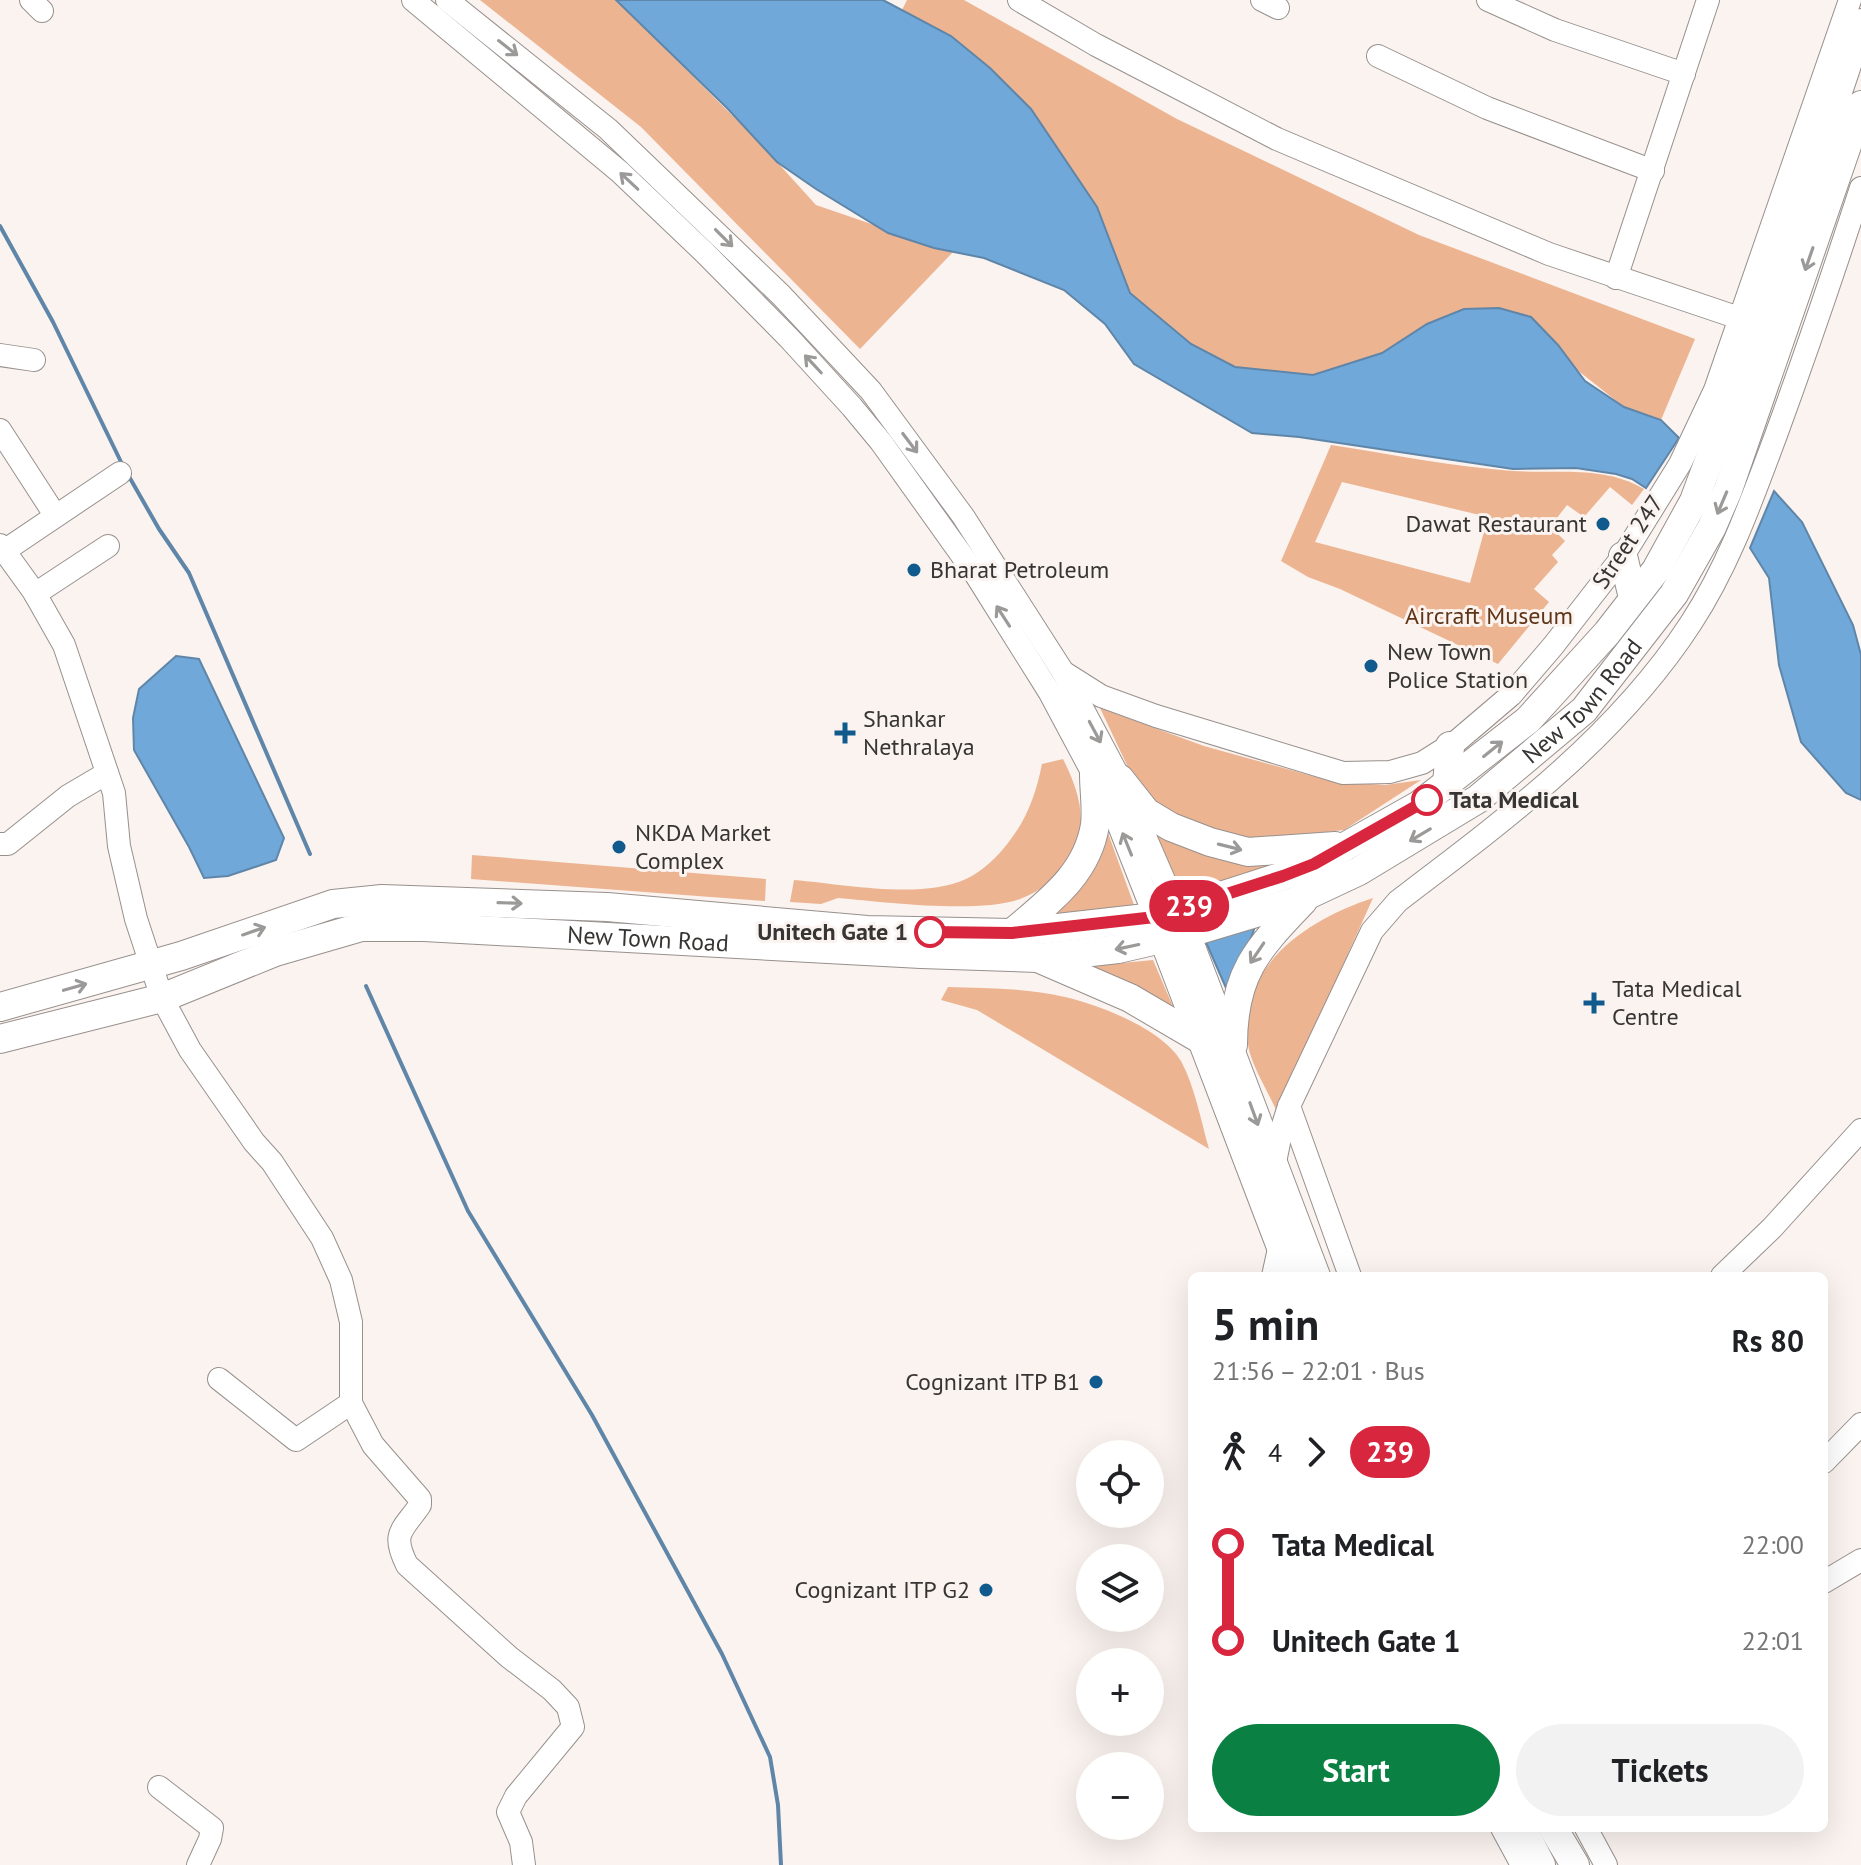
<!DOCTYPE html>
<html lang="en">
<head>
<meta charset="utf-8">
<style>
	body { margin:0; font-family:"PT Sans",sans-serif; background:#f2f2f2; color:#202124; height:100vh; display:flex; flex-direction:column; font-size:30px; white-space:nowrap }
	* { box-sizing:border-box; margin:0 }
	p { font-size:26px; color:#757577 }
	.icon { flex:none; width:44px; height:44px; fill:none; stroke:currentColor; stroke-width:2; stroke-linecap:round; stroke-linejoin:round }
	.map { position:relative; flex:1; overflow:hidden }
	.sheet { position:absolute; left:1188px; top:1272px; width:640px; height:560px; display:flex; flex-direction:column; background:#fff; border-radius:12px; box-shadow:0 8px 32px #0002 }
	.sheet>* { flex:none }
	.badge { padding:0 16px; border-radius:26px; font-size:28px; line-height:52px }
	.fabs { position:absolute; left:1076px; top:1440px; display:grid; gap:16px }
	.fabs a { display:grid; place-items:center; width:88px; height:88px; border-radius:50%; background:#fff; box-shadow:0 8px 32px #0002; font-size:40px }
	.map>.badge { position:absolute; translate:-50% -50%; box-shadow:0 0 0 4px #fff }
	.legs { display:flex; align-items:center; gap:12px; height:88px; padding:0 24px; font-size:26px }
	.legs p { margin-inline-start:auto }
	.headline { display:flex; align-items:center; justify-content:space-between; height:136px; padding:0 24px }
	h1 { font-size:44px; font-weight:700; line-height:60px }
	.cta { display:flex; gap:16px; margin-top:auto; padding:16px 24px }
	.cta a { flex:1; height:92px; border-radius:48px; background:#0b8043; color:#fff; font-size:32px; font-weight:700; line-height:92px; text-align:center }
	.cta a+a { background:#f2f2f2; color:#202124 }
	ul { padding:0 24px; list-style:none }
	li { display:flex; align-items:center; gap:28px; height:96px; font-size:30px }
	li i { display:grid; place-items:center; width:12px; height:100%; margin:0 10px; background:currentColor }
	li i::after { content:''; width:20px; height:20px; margin:-10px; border:6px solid; border-radius:50%; background:#fff }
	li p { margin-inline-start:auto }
	li:first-child i { background:linear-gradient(#0000 50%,currentColor 0) }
	li:last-child i { background:linear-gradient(currentColor 50%,#0000 0) }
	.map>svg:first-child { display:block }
	.green { fill:#edb492; fill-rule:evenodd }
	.water { fill:#70a8da; stroke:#5f86a8; stroke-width:2 }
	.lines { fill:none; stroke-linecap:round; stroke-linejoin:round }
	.stream { stroke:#5f86a8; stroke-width:4 }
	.minor-casing { stroke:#97908d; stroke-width:24 }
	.major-casing { stroke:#97908d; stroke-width:30 }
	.minor { stroke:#fff; stroke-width:22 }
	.major { stroke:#fff; stroke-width:28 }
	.oneway { stroke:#9b9a99 }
	.line-1-casing { stroke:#fff; stroke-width:18 }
	.line-1 { stroke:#d7263d; stroke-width:12 }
	.poi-dot { fill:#115a8e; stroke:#faf3ef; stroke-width:3 }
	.stop-1-dot { fill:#fff; stroke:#d7263d; stroke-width:4 }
	.labels { text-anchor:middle; stroke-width:6; stroke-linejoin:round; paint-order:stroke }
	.poi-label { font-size:24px; fill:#373533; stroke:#faf3ef; text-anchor:start }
	.street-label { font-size:24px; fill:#373533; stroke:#faf3ef }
	.park-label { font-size:24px; fill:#5f3417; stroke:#faf3ef }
	.stop-label { font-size:24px; font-weight:bold; fill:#373533; stroke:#faf3ef; text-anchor:start }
</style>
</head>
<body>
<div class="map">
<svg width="1861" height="1865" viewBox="0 0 1861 1865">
	<rect width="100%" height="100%" fill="#faf3ef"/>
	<g class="green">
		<path d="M480,0H616L756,139L816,205L953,252L860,349L641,127Z"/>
		<path d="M907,0H964L1177,119L1419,235L1695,339L1661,420L1624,407L1576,369L1531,317L1484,308L1464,309L1427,324L1382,353L1313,375L1235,367L1191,344L1130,293L1097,207L902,10Z"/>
		<path d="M1331,445C1390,454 1455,467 1513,471C1558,474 1604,465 1644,489L1632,505L1610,487L1584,517L1567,505L1553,523L1563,530L1559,535L1565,541L1552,555L1558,562L1534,589L1549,602L1498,664L1340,589L1308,577L1281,561ZM1342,482L1488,517L1470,583L1315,542Z"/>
		<path d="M1100,708L1204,746L1330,781L1385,785L1421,780L1344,830L1261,839L1220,835L1179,819L1151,801L1134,780Z"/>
		<path d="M1063,759C1079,791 1090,824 1070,857C1059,877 1041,891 1020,899C978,914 883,902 838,898L821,904L790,902L794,880C843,884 921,900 966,879C983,871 997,857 1008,843C1027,819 1036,794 1042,764Z"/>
		<path d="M1158,832L1277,865L1199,891L1192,878L1177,883L1157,838Z"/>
		<path d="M1108,833L1134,905L1045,918C1081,889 1090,879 1104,834Z"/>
		<path d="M472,855L766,879L765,901L471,879Z"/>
		<path d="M1373,898L1277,1112C1269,1093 1254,1070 1249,1050C1233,968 1306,920 1373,898Z"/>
		<path d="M1153,960L1180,1023L1080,967Z"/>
		<path d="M948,987C987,988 1027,988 1065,997C1100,1005 1162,1029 1181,1061C1195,1087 1201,1121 1209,1149L977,1010L941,1000Z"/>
	</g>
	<g class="water">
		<path d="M616,0H883L951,36L990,68L1031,109L1097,207L1130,293L1191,344L1235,367L1313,375L1382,353L1427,324L1464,309L1499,308L1531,317L1558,345L1585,381L1624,407L1661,420L1679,438L1646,488L1632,479L1616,474L1576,468L1513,469L1299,437L1252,433L1134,364L1105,324L1064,290L984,258L934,248L888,233L816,189L777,162L727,108Z"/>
		<path d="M1774,491L1802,522L1853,625L1861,655V800L1846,793L1801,742L1779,665L1769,578L1750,548Z"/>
		<path d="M176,656L199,659L284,838L276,860L228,876L204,878L189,847L134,750L133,718L139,689Z"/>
		<path d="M1257,921L1230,997L1205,940Z"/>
	</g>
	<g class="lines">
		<g class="stream">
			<path d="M0,226L53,322L123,466"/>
			<path d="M127,473L159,529L189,573L310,854"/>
			<path d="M366,986L468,1211L592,1415L722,1654L770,1757L778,1805L781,1865"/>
		</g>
		<g class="minor-casing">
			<g id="minor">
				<path d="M31,0L42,11"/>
				<path d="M413,0L620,172L705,253L789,338L852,407L881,442L976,575L1050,693L1114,813L1155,917"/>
				<path d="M447,0L608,129L781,295L871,391L963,516L1063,672L1120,779L1177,910"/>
				<path d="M1019,0L1096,45L1277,139L1549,254L1751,322"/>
				<path d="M1262,0L1278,8"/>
				<path d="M1488,0L1555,30L1684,74"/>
				<path d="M1378,56L1487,108L1653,171"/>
				<path d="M1616,278L1708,0"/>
				<path d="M0,355L34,360"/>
				<path d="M0,430L55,515"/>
				<path d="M0,545L34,592L64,645L114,793L119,846L136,919L162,998L190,1050L254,1142L272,1162L322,1238L341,1280L351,1322V1403L373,1445L420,1499V1505C402,1531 391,1533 407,1565L509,1657L552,1690L568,1707L573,1727L516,1796L508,1812L521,1842L524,1865"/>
				<path d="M4,551L120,473"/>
				<path d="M35,594L108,546"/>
				<path d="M1063,672L1101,696L1156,716L1343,773L1390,772L1422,763L1457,741L1511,695L1553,646L1623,556L1680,464L1715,390L1850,0"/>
				<path d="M0,844H8L68,796L107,773"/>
				<path d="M1289,1106L1350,1276"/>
				<path d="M1274,1167L1282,1128L1289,1106L1372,931L1398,901C1505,820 1617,737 1691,623C1729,565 1752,499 1776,435C1806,353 1834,271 1861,188"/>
				<path d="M1273,1276L1280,1244"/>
				<path d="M1722,1276L1772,1228L1861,1130"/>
				<path d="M219,1379L296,1440L351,1403"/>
				<path d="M1824,1462L1861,1424"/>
				<path d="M1824,1582L1861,1560"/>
				<path d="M159,1787L212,1828L210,1839L198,1865"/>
				<path d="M1502,1828L1522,1865"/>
				<path d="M1586,1828L1606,1865"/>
			</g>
		</g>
		<g class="major-casing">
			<g id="major">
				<path d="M1623,556L1633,598"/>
				<path d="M1120,779L1146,812L1171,827L1210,842L1248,852L1335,846"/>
				<path d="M1447,785L1450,746"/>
				<path d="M1180,918L1316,1276"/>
				<path d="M1157,922L1292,1276"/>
				<path d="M1012,933C1048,902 1087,875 1095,825C1097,809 1094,791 1094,774"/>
				<path d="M1040,959L1130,998L1200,1039"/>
				<path d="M0,1007L181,956L333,904L382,899L607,907L867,930L1012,933L1155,917L1283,876L1314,864L1419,805L1528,720L1607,633L1656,570L1694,501L1760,324L1861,23"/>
				<path id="s1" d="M0,1039L162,998L275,952L361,927H424L921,954L1038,958L1118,949L1192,932L1293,902L1359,871L1478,799L1584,710L1674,594L1712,527L1728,490L1861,105"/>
				<path d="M1233,1045C1233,974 1257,949 1303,901"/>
				<path d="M1522,1828L1541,1865"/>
				<path d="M1553,1828L1575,1865"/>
			</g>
		</g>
		<use href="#minor" class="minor"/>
		<use href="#major" class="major"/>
	</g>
	<defs><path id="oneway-shaft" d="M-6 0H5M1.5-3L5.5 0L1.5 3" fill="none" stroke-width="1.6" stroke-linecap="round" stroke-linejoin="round" transform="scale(2)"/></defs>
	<g class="oneway">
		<use href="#oneway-shaft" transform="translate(508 48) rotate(38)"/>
		<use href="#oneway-shaft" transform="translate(629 181) rotate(-137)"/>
		<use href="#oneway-shaft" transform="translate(724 238) rotate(45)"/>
		<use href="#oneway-shaft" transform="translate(1809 259) rotate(109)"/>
		<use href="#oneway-shaft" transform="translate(813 364) rotate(-133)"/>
		<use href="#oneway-shaft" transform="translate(910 443) rotate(53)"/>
		<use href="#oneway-shaft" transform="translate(1722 503) rotate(113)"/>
		<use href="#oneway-shaft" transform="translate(1003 616) rotate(-123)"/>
		<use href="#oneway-shaft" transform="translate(1095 732) rotate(62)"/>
		<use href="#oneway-shaft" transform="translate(1493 749) rotate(-39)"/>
		<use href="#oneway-shaft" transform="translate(1420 835) rotate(149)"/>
		<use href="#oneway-shaft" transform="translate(1127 844) rotate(-112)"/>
		<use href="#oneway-shaft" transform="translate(1230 847) rotate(14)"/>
		<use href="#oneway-shaft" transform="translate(510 903) rotate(2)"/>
		<use href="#oneway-shaft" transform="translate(254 931) rotate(-19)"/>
		<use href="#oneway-shaft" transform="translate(1127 947) rotate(168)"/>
		<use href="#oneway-shaft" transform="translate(1257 953) rotate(124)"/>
		<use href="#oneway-shaft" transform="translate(75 987) rotate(-16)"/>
		<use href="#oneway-shaft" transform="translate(1254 1114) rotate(70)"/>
	</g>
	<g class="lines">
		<g class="line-1-casing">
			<path id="line-1" d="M930,932L1012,933L1155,917L1283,876L1314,864L1427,800"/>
		</g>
		<use href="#line-1" class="line-1"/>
	</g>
	<g class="poi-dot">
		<circle cx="1603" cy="524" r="8"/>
		<circle cx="914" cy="570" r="8"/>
		<circle cx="1371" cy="666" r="8"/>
		<path d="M841 721h8v8h8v8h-8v8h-8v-8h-8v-8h8z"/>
		<circle cx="619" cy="847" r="8"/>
		<path d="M1590 991h8v8h8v8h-8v8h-8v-8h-8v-8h8z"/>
		<circle cx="1096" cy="1382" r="8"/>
		<circle cx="986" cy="1590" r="8"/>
	</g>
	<g class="stop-1-dot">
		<circle cx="1427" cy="800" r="14"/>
		<circle cx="930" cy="932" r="14"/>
	</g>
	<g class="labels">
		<g class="poi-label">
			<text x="1587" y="532" text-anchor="end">Dawat Restaurant</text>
			<text x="930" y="578">Bharat Petroleum</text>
			<text x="1387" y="660">New Town<tspan x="1387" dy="28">Police Station</tspan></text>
			<text x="863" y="727">Shankar<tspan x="863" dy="28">Nethralaya</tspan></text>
			<text x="635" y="841">NKDA Market<tspan x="635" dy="28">Complex</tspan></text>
			<text x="1612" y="997">Tata Medical<tspan x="1612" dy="28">Centre</tspan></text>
			<text x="1080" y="1390" text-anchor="end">Cognizant ITP B1</text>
			<text x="970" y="1598" text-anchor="end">Cognizant ITP G2</text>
		</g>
		<g class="street-label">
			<text transform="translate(1628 542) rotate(-56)" y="8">Street 247</text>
			<text dy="8" stroke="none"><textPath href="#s1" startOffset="1674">New Town Road</textPath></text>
			<text dy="8" stroke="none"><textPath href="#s1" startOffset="666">New Town Road</textPath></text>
		</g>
		<g class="park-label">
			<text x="1489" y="624">Aircraft Museum</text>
		</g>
		<g class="stop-label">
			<text x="1449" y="808">Tata Medical</text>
			<text x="908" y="940" text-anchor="end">Unitech Gate 1</text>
		</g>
	</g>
</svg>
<div class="fabs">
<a><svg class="icon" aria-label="locate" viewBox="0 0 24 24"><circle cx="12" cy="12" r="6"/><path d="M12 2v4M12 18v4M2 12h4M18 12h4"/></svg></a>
<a><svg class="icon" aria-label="layers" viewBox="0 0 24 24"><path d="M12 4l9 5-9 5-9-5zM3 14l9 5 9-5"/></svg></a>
<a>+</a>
<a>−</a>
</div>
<b class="badge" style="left:1189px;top:906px;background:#d7263d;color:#fff">239</b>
<section class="sheet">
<div class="headline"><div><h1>5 min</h1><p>21:56 – 22:01 · Bus</p></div><b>Rs 80</b></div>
<div class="legs"><svg class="icon" aria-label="walk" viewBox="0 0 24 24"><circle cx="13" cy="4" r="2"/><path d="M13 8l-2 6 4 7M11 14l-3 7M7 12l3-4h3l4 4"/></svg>4<svg class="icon" aria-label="forward" viewBox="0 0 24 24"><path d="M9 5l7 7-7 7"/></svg><b class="badge" style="background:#d7263d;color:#fff">239</b></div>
<ul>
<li><i style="color:#d7263d"></i><b>Tata Medical</b><p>22:00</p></li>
<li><i style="color:#d7263d"></i><b>Unitech Gate 1</b><p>22:01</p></li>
</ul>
<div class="cta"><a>Start</a><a>Tickets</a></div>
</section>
</div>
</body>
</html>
